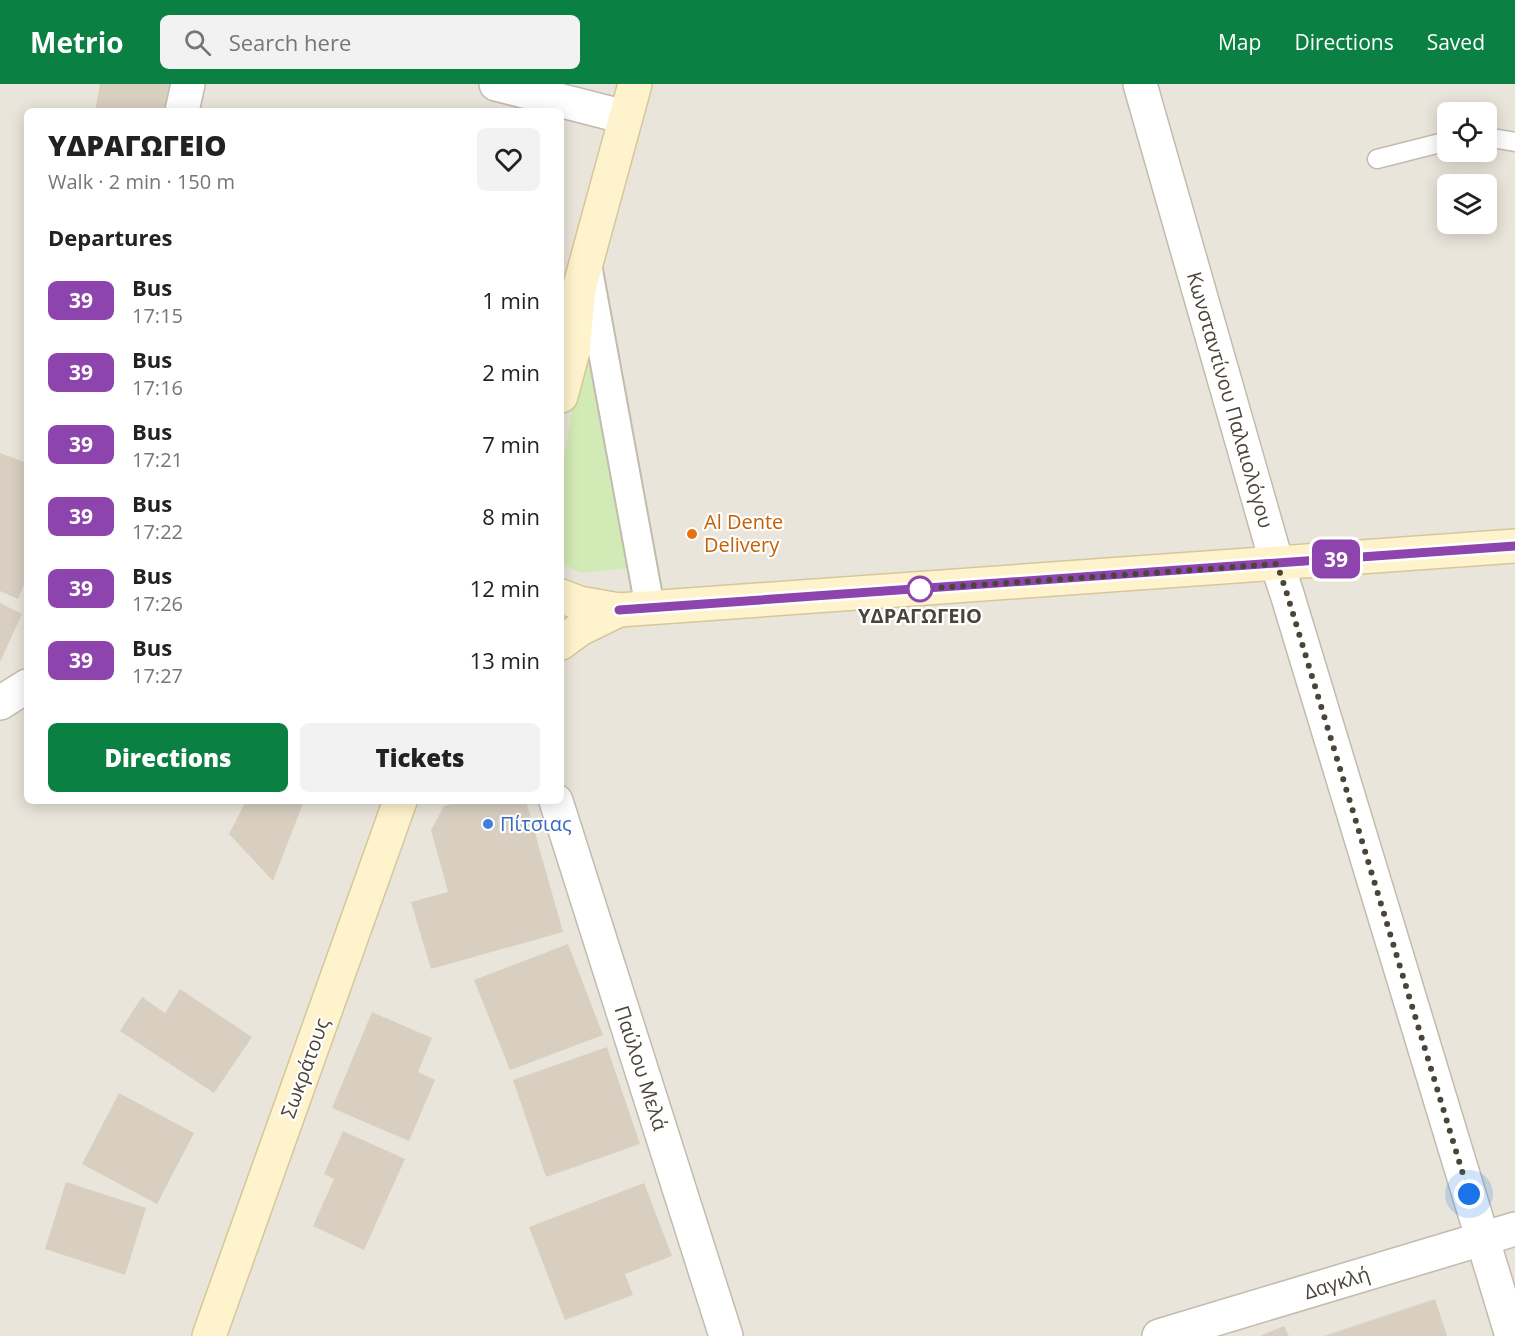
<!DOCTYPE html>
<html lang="en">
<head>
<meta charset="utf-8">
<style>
	body { margin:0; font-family:"Open Sans",sans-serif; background:#f2f2f2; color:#222; height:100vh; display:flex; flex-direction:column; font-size:22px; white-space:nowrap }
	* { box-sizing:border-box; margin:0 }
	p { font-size:20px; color:#767676 }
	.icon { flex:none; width:33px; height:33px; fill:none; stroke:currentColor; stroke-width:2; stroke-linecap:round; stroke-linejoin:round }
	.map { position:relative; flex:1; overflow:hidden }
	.sheet { position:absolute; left:24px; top:24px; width:540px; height:696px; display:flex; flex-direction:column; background:#fff; border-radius:9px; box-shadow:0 3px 15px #0003 }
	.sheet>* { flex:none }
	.badge { padding:0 12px; border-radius:9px; font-size:21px; line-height:39px }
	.tools { position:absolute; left:1437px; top:18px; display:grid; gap:12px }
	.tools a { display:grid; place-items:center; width:60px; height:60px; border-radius:9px; background:#fff; box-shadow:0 3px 15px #0003; font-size:30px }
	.you { position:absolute; width:30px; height:30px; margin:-15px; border:4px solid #fff; border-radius:50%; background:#1a73e8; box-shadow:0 0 0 9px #1a73e833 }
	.map>.badge { position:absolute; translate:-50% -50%; box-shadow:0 0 0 3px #fff }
	h2 { padding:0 24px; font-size:22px; line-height:54px }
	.round { display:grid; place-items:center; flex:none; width:63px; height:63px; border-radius:9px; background:#f2f2f2 }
	.headline { display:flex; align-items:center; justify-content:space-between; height:102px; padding:0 24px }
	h1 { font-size:28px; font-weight:800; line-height:45px }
	.primary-button { display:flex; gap:12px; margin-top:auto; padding:12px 24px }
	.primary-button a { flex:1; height:69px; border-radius:9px; background:#0b8043; color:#fff; font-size:24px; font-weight:800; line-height:69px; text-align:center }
	.primary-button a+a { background:#f2f2f2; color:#222 }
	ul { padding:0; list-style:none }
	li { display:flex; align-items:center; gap:18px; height:72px; padding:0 24px }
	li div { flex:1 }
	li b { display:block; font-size:22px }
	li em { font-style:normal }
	li .badge { min-width:66px; font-weight:700; text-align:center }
	header { display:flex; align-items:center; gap:36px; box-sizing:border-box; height:84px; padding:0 30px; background:#0b8043; color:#fff }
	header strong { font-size:28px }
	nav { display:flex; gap:33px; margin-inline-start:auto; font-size:21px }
	.search { width:420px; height:54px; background:#f2f2f2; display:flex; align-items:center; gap:15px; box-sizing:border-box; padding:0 21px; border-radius:9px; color:#767676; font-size:22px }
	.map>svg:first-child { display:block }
	.residential { fill:#eae5da; fill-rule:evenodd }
	.green { fill:#d2eab5 }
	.building { fill:#d8cfc1 }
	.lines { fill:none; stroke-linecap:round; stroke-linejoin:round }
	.service-casing { stroke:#c2bbae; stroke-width:21 }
	.pedestrian-casing { stroke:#c2bbae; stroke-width:32 }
	.minor-casing { stroke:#c2bbae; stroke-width:36 }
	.tertiary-casing { stroke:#c2bbae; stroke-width:36 }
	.secondary-casing { stroke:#d6c79b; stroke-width:36 }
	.service { stroke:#fff; stroke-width:18 }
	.pedestrian { stroke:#fff; stroke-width:28 }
	.minor { stroke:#fff; stroke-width:33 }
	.tertiary { stroke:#fff; stroke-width:33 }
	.secondary { stroke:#fff3cd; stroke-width:33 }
	.line-casing { stroke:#fff; stroke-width:14 }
	.line { stroke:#8e44ad; stroke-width:9 }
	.walk { stroke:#4b4439; stroke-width:6; stroke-dasharray:0 10.8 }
	.food-dot { fill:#e8710a; stroke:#fff; stroke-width:2 }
	.stop-dot { fill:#fff; stroke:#8e44ad; stroke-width:3 }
	.shop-dot { fill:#3f7fe0; stroke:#fff; stroke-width:2 }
	.labels { text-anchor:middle; stroke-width:4.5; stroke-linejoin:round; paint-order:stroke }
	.street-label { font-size:20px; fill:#4b4439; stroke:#fff }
	.food-label { font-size:20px; fill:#c56008; stroke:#fff; text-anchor:start }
	.stop-label { font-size:20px; font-weight:bold; fill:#4b4439; stroke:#fff }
	.shop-label { font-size:20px; fill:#366cbe; stroke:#fff; text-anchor:start }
</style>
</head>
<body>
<header>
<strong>Metrio</strong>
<div class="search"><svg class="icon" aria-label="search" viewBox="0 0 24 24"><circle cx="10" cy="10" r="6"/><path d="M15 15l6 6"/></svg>Search here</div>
<nav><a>Map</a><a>Directions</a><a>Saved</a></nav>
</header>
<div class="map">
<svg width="1515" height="1252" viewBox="0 0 1515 1252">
	<rect width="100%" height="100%" fill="#f6f3ec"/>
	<path class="residential" d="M0,0H1515V1252H0ZM27,27H561V717H27ZM1448,28H1486V68H1448ZM1448,100H1486V140H1448Z"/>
	<path class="green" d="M587,239L629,484L580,489L566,481L561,477V391Z"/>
	<g class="building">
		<path d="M100,0H171L166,27H95Z"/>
		<path d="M0,369L27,379V493L18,515L0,507Z"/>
		<path d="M0,519L22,530L0,578Z"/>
		<path d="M246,717H304L273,797L229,750Z"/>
		<path d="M462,717H526L563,848L431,885L411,818L448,808L431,746L444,722Z"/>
		<path d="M568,860L603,951L510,986L474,896Z"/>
		<path d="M180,905L252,953L214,1009L120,947L142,913L165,929Z"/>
		<path d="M372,928L432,954L418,988L435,996L409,1057L332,1024Z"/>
		<path d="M607,963L640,1060L546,1093L513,996Z"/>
		<path d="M119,1009L194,1049L157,1120L82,1080Z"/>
		<path d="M343,1047L405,1075L364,1166L313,1142L334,1095L324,1090Z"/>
		<path d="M66,1098L146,1124L125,1191L45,1165Z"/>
		<path d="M644,1099L672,1172L625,1190L633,1211L565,1236L529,1143Z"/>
		<path d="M1435,1215L1447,1252H1324Z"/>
		<path d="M1284,1242L1289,1252H1260Z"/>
	</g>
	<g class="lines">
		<g class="service-casing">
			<g id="service">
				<path d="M1486,53L1515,58"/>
				<path d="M1377,75L1448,57"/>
			</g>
		</g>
		<g class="pedestrian-casing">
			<path id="pedestrian" d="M587,181L650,524"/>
		</g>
		<g class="minor-casing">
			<g id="minor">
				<path d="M496,0L625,33"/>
				<path d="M1140,0L1277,480L1287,510L1512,1252"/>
				<path d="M182,27L188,0"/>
				<path d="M556,717L726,1252"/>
				<path d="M1159,1252L1515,1145"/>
			</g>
		</g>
		<g class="tertiary-casing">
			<path id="tertiary" d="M0,619L27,602"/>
		</g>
		<g class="secondary-casing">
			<g id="secondary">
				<path d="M561,312L573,267L579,205L635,0"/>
				<path d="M561,512L579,519L619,526L1515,462"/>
				<path d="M561,559L580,545L619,526"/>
				<path d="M209,1252L400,717"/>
			</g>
		</g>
		<use href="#service" class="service"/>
		<use href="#pedestrian" class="pedestrian"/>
		<use href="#minor" class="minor"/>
		<use href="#tertiary" class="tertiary"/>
		<use href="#secondary" class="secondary"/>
	</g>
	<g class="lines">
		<g class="line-casing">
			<path id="line" d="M619,526L1515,462"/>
		</g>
		<use href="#line" class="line"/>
		<path class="walk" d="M920,505L1277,480L1287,510L1469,1110"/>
	</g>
	<circle class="food-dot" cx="692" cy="450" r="6"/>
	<circle class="stop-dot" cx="920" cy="505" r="12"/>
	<circle class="shop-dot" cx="488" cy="740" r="6"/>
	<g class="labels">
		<g class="street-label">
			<text transform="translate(1230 316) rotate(74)" y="7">Κωνσταντίνου Παλαιολόγου</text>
			<text transform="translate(305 984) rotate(-70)" y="7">Σωκράτους</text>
			<text transform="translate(641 984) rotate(72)" y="7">Παύλου Μελά</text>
			<text transform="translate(1337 1199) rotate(-17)" y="7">Δαγκλή</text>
		</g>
		<g class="food-label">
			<text x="704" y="445">Al Dente<tspan x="704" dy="23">Delivery</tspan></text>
		</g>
		<g class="stop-label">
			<text x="920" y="539">ΥΔΡΑΓΩΓΕΙΟ</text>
		</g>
		<g class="shop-label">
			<text x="500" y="747">Πίτσιας</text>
		</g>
	</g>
</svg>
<div class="tools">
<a><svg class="icon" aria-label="locate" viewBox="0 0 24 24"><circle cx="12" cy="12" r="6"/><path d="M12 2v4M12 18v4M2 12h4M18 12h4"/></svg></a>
<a><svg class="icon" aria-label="layers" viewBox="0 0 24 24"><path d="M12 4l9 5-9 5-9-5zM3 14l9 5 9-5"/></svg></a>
</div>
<div class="you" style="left:1469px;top:1110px"></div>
<b class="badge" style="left:1336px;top:475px;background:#8e44ad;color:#fff">39</b>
<section class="sheet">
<div class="headline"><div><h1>ΥΔΡΑΓΩΓΕΙΟ</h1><p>Walk · 2 min · 150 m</p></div><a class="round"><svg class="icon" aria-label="heart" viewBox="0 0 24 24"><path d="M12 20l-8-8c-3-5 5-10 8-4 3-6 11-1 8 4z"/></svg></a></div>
<h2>Departures</h2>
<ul>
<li><span class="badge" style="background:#8e44ad;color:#fff">39</span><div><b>Bus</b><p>17:15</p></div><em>1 min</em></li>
<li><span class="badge" style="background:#8e44ad;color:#fff">39</span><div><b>Bus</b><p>17:16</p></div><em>2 min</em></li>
<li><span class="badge" style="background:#8e44ad;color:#fff">39</span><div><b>Bus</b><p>17:21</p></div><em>7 min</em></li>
<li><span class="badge" style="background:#8e44ad;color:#fff">39</span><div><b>Bus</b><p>17:22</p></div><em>8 min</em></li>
<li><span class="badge" style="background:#8e44ad;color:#fff">39</span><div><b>Bus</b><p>17:26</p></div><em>12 min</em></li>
<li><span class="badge" style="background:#8e44ad;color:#fff">39</span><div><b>Bus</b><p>17:27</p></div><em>13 min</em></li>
</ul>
<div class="primary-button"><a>Directions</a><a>Tickets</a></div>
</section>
</div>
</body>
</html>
